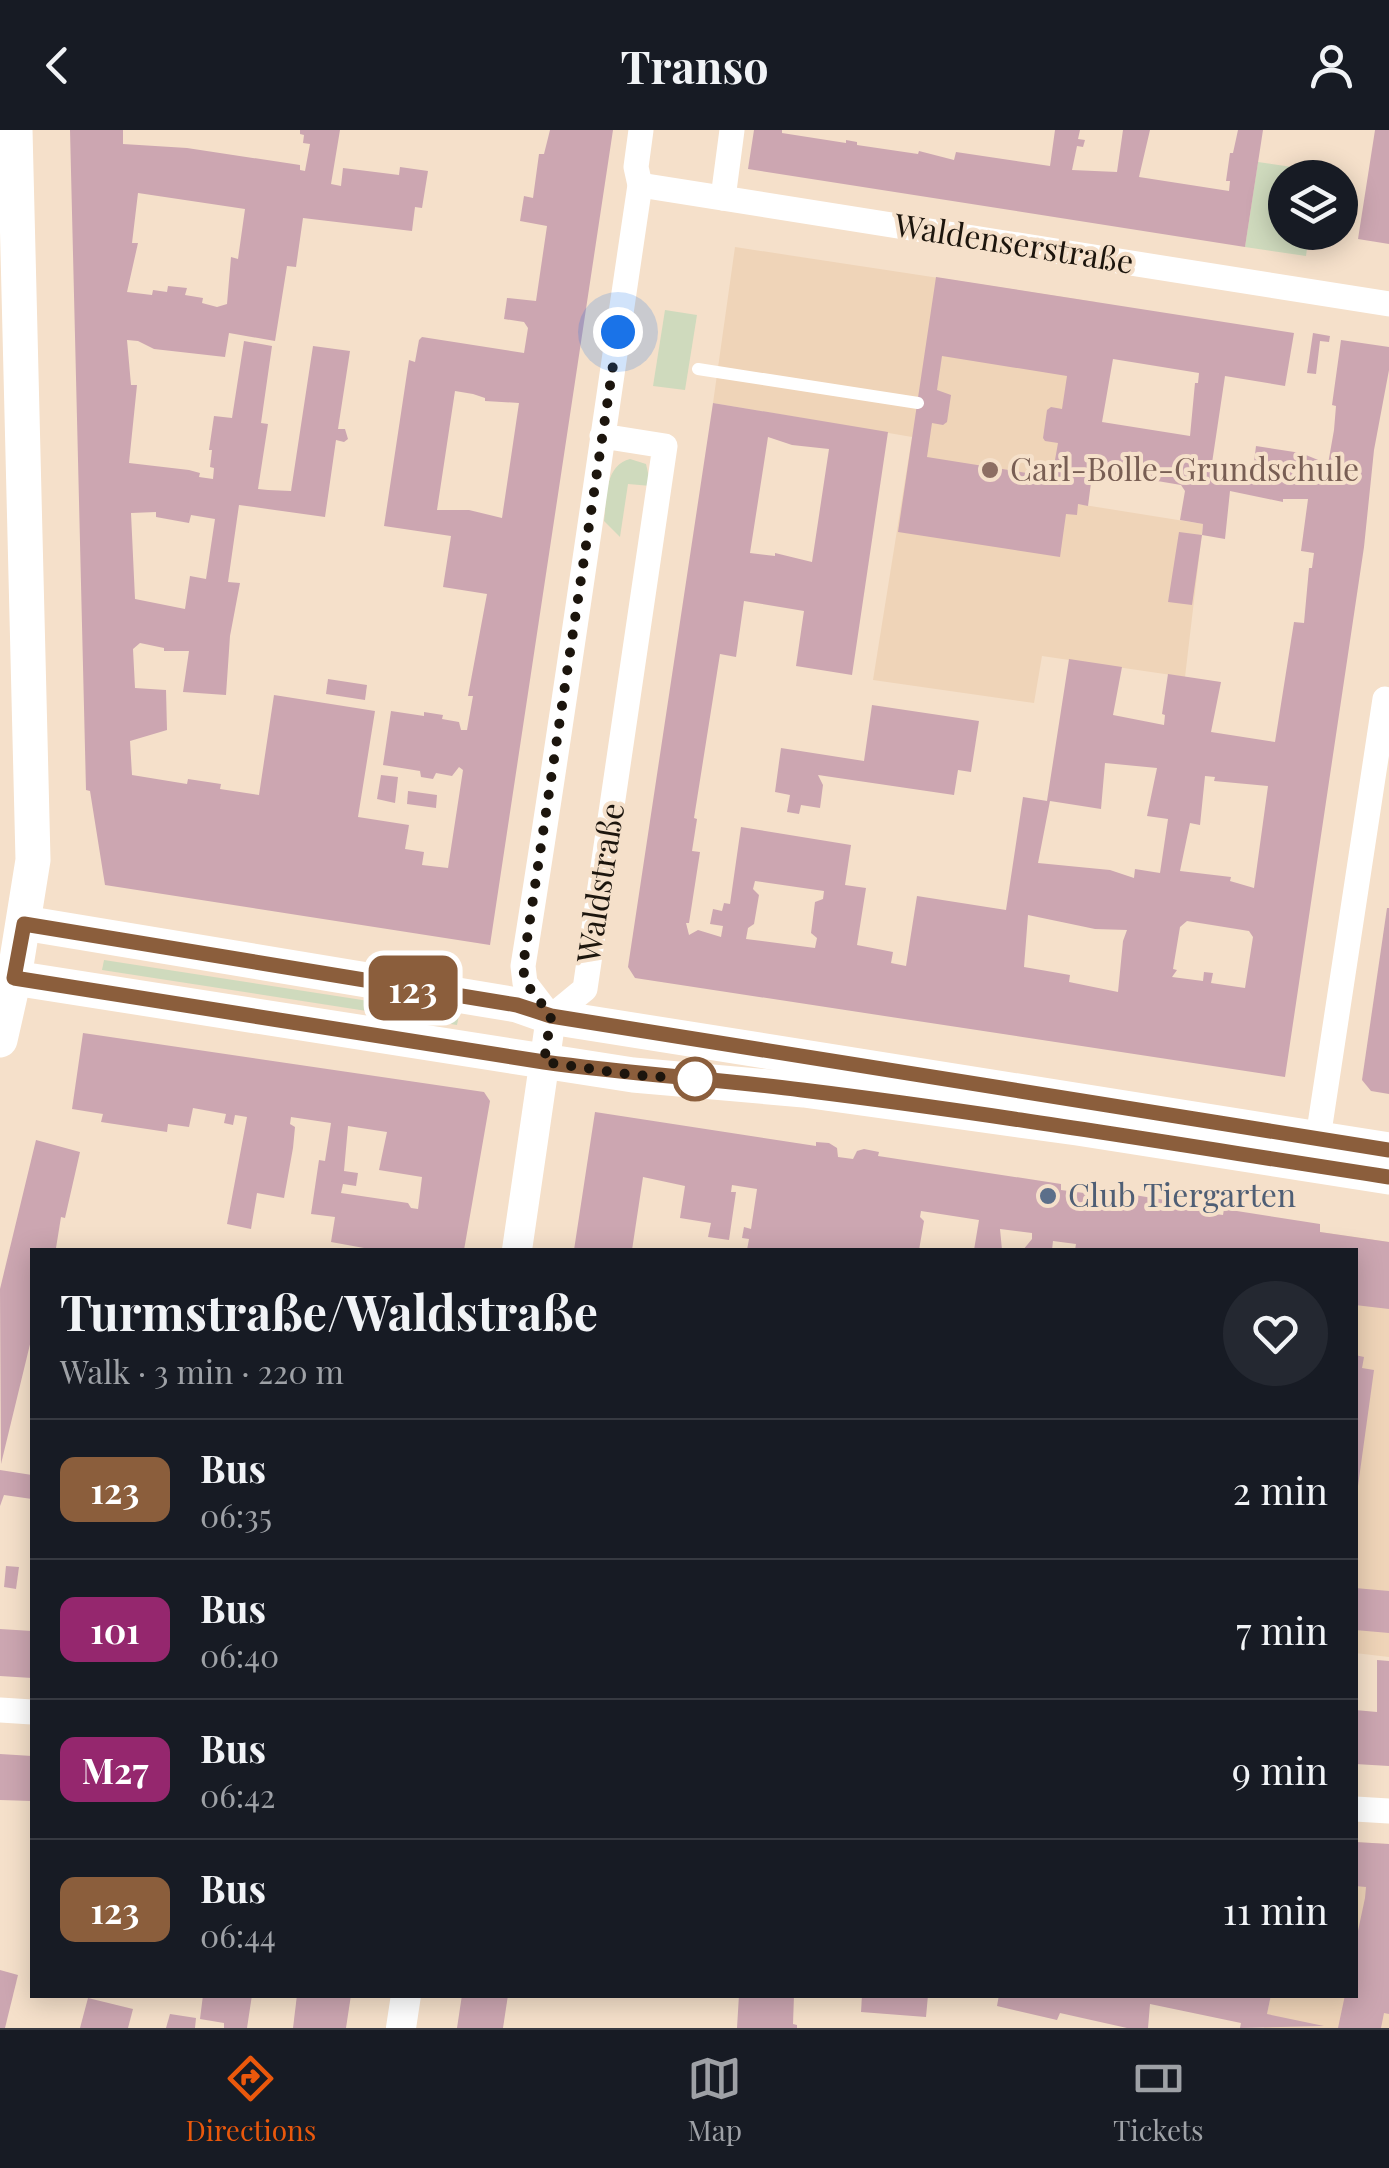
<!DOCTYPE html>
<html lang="en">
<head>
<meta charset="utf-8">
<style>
	body { margin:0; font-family:"Playfair Display",serif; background:#242831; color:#f1f3f6; height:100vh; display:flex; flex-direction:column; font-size:38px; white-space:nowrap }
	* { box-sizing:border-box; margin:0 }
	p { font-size:32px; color:#9ea1a6 }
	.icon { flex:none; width:55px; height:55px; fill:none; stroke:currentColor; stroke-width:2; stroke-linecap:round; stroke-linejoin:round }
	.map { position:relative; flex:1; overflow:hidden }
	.panel { position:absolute; left:30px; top:1118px; width:1328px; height:750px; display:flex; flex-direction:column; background:#171b24; border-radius:0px; box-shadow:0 5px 25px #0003 }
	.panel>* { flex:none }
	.badge { padding:0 20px; border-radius:15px; font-size:35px; line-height:65px }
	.fabs { position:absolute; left:1268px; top:30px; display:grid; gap:20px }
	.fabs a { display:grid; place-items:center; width:90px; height:90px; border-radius:50%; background:#171b24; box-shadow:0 5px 25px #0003; font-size:50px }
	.you { position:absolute; width:50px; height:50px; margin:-25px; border:8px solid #fff; border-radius:50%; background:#1a73e8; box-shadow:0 0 0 15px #1a73e833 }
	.map>.badge { position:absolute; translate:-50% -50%; box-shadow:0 0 0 5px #fff }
	.round { display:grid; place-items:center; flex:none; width:105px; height:105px; border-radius:52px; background:#242831 }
	.head { display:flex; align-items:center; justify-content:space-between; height:170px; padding:0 30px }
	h1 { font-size:48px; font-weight:700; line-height:75px }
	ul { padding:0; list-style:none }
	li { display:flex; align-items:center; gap:30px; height:140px; padding:0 30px; border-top:2px solid #363941 }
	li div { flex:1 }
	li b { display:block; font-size:38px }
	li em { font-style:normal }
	li .badge { min-width:110px; font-weight:700; text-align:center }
	header { display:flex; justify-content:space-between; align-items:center; height:130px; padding:0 30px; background:#171b24; font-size:45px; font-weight:700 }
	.menu { display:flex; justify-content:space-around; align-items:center; height:140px; border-top:2px solid #363941; background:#171b24; font-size:28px; color:#9ea1a6 }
	.menu a { display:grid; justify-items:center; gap:5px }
	.menu .on { color:#ea580c }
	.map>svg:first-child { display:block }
	.built { fill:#efd4b8 }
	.green { fill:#cfdabd }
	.building { fill:#cca6b1; fill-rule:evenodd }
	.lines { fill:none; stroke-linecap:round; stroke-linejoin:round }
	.service { stroke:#fff; stroke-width:12 }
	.minor { stroke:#fff; stroke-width:25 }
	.tertiary { stroke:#fff; stroke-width:30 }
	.secondary { stroke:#fff; stroke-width:35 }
	.line-casing { stroke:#fff; stroke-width:22 }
	.line { stroke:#8b5e3c; stroke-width:15 }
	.walk { stroke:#1c150d; stroke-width:10; stroke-dasharray:0 18 }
	.education-dot { fill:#8d6e63; stroke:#f5e0ca; stroke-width:4 }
	.stop-dot { fill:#fff; stroke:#8b5e3c; stroke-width:5 }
	.service-dot { fill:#5c6f8a; stroke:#f5e0ca; stroke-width:4 }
	.labels { text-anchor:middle; stroke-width:8; stroke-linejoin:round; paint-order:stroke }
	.street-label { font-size:32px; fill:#1c150d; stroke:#f5e0ca }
	.education-label { font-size:32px; fill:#785e54; stroke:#f5e0ca; text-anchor:start }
	.service-label { font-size:32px; fill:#4e5e75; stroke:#f5e0ca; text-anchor:start }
</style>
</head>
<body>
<header><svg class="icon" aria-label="back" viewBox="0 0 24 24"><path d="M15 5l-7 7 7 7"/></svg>Transo<svg class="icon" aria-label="person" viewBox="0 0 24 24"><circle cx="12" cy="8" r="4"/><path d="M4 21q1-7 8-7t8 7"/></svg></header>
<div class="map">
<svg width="1389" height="1898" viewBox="0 0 1389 1898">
	<rect width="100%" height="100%" fill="#f5e0ca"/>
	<g class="built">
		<path d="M735,117L1096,172L1077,385L1078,374L1203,394L1185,547L1042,526L1034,573L873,550L912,307L713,273Z"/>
		<path d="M1320,1102L1389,1112V1527L1355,1523V1120H1317Z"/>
		<path d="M1355,1712L1389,1714V1898H1264L1271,1865H1355Z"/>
	</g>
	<g class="green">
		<path d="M1258,32L1319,41L1318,47L1285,48V102L1309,103L1306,126L1245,117Z"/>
		<path d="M665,180L697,185L685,260L653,256Z"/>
		<path d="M630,329L646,334L651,356L628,354L620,407L604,391C607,368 604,336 630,329Z"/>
		<path d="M104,830L459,885L457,895L102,840Z"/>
	</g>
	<g class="building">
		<path d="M70,0H123V14L187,18L300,35V40L305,41L310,14L303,13L304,5L300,4V0H340L331,54L341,56L343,38L399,45L400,37L428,41L422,78L415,77L412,101L303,88L296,137L287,136L275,211L229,203L225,227L154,219L138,211L127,210L131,255H137L129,333L189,340L200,343L199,347L213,349L214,338L210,337L212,320H209L214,286L232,288L244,211L272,216L261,293L268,294L258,359L268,360L291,361L313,216L350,221L338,299H345L348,309L344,312L336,310L325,387L239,375L228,452L240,453L230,506L226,565L183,562L189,521H164V518L140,513L133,519L135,558L166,560L167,600L130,611L132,645L187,654L188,649L221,654L220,659L259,665L274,565L375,581L358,687L409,695L405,719L424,722L422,735L448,738L463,640L459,637L452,646L436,643L433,649L421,647L420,641L383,635L391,581L424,586V582L443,585L442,589L459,592L461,600H467L473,566H468L487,464L443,457L451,406L384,396L409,230L415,232L419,210L422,207L524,223L528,198L524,192L504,189L507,168L536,171L547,96L520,91L524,66L533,68L539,24H544L550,0H613L490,815L105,755L90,661L86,660ZM138,63L245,79L238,129L231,127L227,174L217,177L202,173L203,168L185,165L187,158L168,156L167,162L153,160L152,165L127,162L138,113H132ZM455,261L473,264L485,268V271L519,273L502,388L469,380H437ZM156,382V387L189,393L191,385L215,389L206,449L190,446L185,479L135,469L131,383Z"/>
		<path d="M754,0H782V3L846,13V10L857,12V15L918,24L919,21L954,30L956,22L1050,36L1055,0H1080L1078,9L1085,10L1083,17L1077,16L1072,40L1117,42L1123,0H1150L1139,47L1229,61L1230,51H1226L1230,23H1233L1238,0H1263L1245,117L748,39Z"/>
		<path d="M1375,0H1389V114L1358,109Z"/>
		<path d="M936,147L1294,203L1285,256L1225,246L1212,333L1253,340L1256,316L1301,323L1328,334L1334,300L1336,276L1332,275L1341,210L1389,217V240L1374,320L1364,417L1285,947L635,848L628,837L713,273L888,302L852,545L796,536L804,481L744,471L736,527L720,524L694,688L697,689L692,721L700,722L689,793H686L689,805L698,800L721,807L723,796L710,794L713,779L722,781L724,773L730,774L741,697L851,715L845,755L866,758L857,815L893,822L891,833L906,836L917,766L1006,780L1023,667L1047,671L1069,529L1122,537L1113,585L1164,595L1165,585L1162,584L1168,544L1221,552L1211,602L1275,612L1294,492L1304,493L1309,438H1312L1314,423L1301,421L1308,369H1283V372L1230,361L1225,409L1202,405L1192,475L1168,472L1179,402L1202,405L1203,394L1180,390L1185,361L1181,355L1098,341L1092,345L1088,376L1078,374L1077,385L1066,384L1060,427L898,402ZM942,226L1067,246L1062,279L1051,277L1047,280L1043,308L1045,311L1058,313L1052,347L927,327L932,293L943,295L947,292L951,265L937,260ZM1113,229L1199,243L1198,253H1195L1190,306L1102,292ZM768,307L792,315L829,319L812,432L775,423V426L750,423ZM1105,633L1157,638L1147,686L1168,689L1160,743L1135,739L1134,748L1110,740L1038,733L1050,671L1101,679ZM1205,646L1215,647L1214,651L1268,656L1254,758L1230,751L1231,747L1180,741L1190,693L1200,695ZM755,751L824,761L823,769L815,772L811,803L817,808L815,818L746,809L748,798L754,794L759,765L753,759ZM1028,785L1095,799L1127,800L1123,811L1118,862L1069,852L1070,845L1024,837ZM1187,791L1249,801L1253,807L1245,858L1211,853L1213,843L1204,842L1203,851L1172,847L1177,840L1173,839L1180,797Z"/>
		<path d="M1313,203L1330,206L1329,212L1320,211L1316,244L1307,243Z"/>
		<path d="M328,549L367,555L365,570L326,564Z"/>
		<path d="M872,575L979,591L971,642L958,640L954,665L818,645L823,655L820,678L801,675L799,684L787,682L790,665L775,662L781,618L864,631Z"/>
		<path d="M381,645L398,647L395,673L377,669Z"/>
		<path d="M408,661L437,665L436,678L407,674Z"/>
		<path d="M1387,778H1389V964L1371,961L1362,950Z"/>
		<path d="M83,903L484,962L490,971L464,1120H375L331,1112L335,1087L311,1084L319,1030L325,1031L331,993L291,987L290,994L295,997L293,1018L284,1068L257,1063L251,1099L227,1094L247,987L235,985L233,995L224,993L226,984L193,978L189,997L168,994L167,1002L101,992L103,984L72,979ZM348,996L387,1002L379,1040L422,1047L418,1079L411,1078L408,1073L341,1063L343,1054L356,1056L358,1043L344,1041Z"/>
		<path d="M595,982L816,1016V1012L829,1013L837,1018L838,1027L853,1029L857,1021L864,1019L879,1022L878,1026L1061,1054V1060L1084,1063L1085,1057L1202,1076L1201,1082L1223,1085L1224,1079L1320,1094V1102L1389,1112V1179L1355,1175V1120H1075L1076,1114L1053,1111L1052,1120H1023L1032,1109V1103L1000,1099L1002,1120H974L979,1090L921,1081L920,1087L924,1091L919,1120H747L749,1109L742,1108L744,1097L751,1099L757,1059L732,1055L731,1062H736L729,1110L708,1107L711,1093L680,1088L685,1056L643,1047L632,1120H574Z"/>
		<path d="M36,1010L80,1022L65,1088L61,1087L56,1118L32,1120V1206L1,1334L0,1159Z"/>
		<path d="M1355,1225L1364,1227L1362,1238L1374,1240L1357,1363Z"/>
		<path d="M0,1340L32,1345V1369L4,1365L0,1376Z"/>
		<path d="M6,1436L19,1437L16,1459L4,1457Z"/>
		<path d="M1355,1458L1389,1461V1503L1355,1500Z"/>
		<path d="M0,1499L32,1501V1548L0,1546Z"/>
		<path d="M1377,1530L1389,1531V1636L1355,1634V1580L1377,1582Z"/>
		<path d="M0,1624L32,1626V1671L0,1670Z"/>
		<path d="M1355,1712L1389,1714V1884L1384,1883L1381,1898H1338L1345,1865H1355V1815L1365,1768L1366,1757L1355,1756Z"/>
		<path d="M0,1840L18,1845L5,1898H0Z"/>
		<path d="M203,1865H252L247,1898H224V1893L200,1889Z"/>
		<path d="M297,1865H351L346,1898H293Z"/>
		<path d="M462,1865H508L503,1898H457Z"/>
		<path d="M739,1865H794L793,1894L797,1895V1898H737Z"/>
		<path d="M862,1865H928L926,1887L861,1882Z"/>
		<path d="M999,1865H1271L1267,1884L1324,1896L1240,1898L1241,1893L1150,1874L1148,1898H1127L1060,1883L1057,1890L997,1876Z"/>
		<path d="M88,1868L133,1879L128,1898H80Z"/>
		<path d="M170,1884L196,1888L195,1898H166Z"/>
	</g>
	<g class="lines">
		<path class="service" d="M698,239L918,273"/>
		<g class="minor">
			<path d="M640,55L1389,174"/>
			<path d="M723,68L732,0"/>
			<path d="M602,306L665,316L585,859L551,887L525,853L523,836C565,576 601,315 640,55L636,37L641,0"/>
			<path d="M1318,1008L1385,569"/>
			<path d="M0,1580L32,1582"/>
			<path d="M1355,1679L1389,1681"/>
		</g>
		<g class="tertiary">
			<path d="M517,1120L551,887"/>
			<path d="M401,1898L406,1865"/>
		</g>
		<g class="secondary">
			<path d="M24,793L517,875L551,887L1389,1020"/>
			<path d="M14,848L633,945L804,960L1077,998L1389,1047"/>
			<path d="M0,910L14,848L33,730L15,0"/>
		</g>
	</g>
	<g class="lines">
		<g class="line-casing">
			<path id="line" d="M1389,1020L551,886L517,875L24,794L14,848L544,932C630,944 716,949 802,960C998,984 1193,1017 1389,1047"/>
		</g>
		<use href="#line" class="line"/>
		<path class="walk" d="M618,202L523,836L525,852L551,886L544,932L633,945L695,949"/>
	</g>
	<circle class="education-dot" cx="990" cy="340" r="10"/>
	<circle class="stop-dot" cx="695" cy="949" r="20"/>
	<circle class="service-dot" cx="1048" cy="1066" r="10"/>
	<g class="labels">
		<g class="street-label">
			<text transform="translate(1014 114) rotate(9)" y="11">Waldenserstraße</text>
			<text transform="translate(601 753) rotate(-81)" y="11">Waldstraße</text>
		</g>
		<g class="education-label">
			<text x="1010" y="351">Carl-Bolle-Grundschule</text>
		</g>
		<g class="service-label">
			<text x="1068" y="1077">Club Tiergarten</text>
		</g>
	</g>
</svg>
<div class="fabs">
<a><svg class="icon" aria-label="layers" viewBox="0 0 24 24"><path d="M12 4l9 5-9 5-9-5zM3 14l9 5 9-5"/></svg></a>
</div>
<div class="you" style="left:618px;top:202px"></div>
<b class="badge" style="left:413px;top:858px;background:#8b5e3c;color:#fff">123</b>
<section class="panel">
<div class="head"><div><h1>Turmstraße/Waldstraße</h1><p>Walk · 3 min · 220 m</p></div><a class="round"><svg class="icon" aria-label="heart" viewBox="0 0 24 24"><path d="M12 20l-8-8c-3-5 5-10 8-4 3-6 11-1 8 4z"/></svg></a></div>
<ul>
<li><span class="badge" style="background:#8b5e3c;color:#fff">123</span><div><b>Bus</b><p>06:35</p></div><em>2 min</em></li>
<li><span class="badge" style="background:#95276e;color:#fff">101</span><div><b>Bus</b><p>06:40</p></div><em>7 min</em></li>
<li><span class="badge" style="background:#95276e;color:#fff">M27</span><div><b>Bus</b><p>06:42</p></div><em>9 min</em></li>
<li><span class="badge" style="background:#8b5e3c;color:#fff">123</span><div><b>Bus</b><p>06:44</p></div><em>11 min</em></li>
</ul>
</section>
</div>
<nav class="menu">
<a class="on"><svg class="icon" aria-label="directions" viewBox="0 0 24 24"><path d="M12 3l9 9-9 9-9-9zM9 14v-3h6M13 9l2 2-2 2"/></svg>Directions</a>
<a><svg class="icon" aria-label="map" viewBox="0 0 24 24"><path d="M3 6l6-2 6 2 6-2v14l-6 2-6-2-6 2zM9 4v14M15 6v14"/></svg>Map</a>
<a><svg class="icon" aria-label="tickets" viewBox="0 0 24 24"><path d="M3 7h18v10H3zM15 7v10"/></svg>Tickets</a>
</nav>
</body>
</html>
